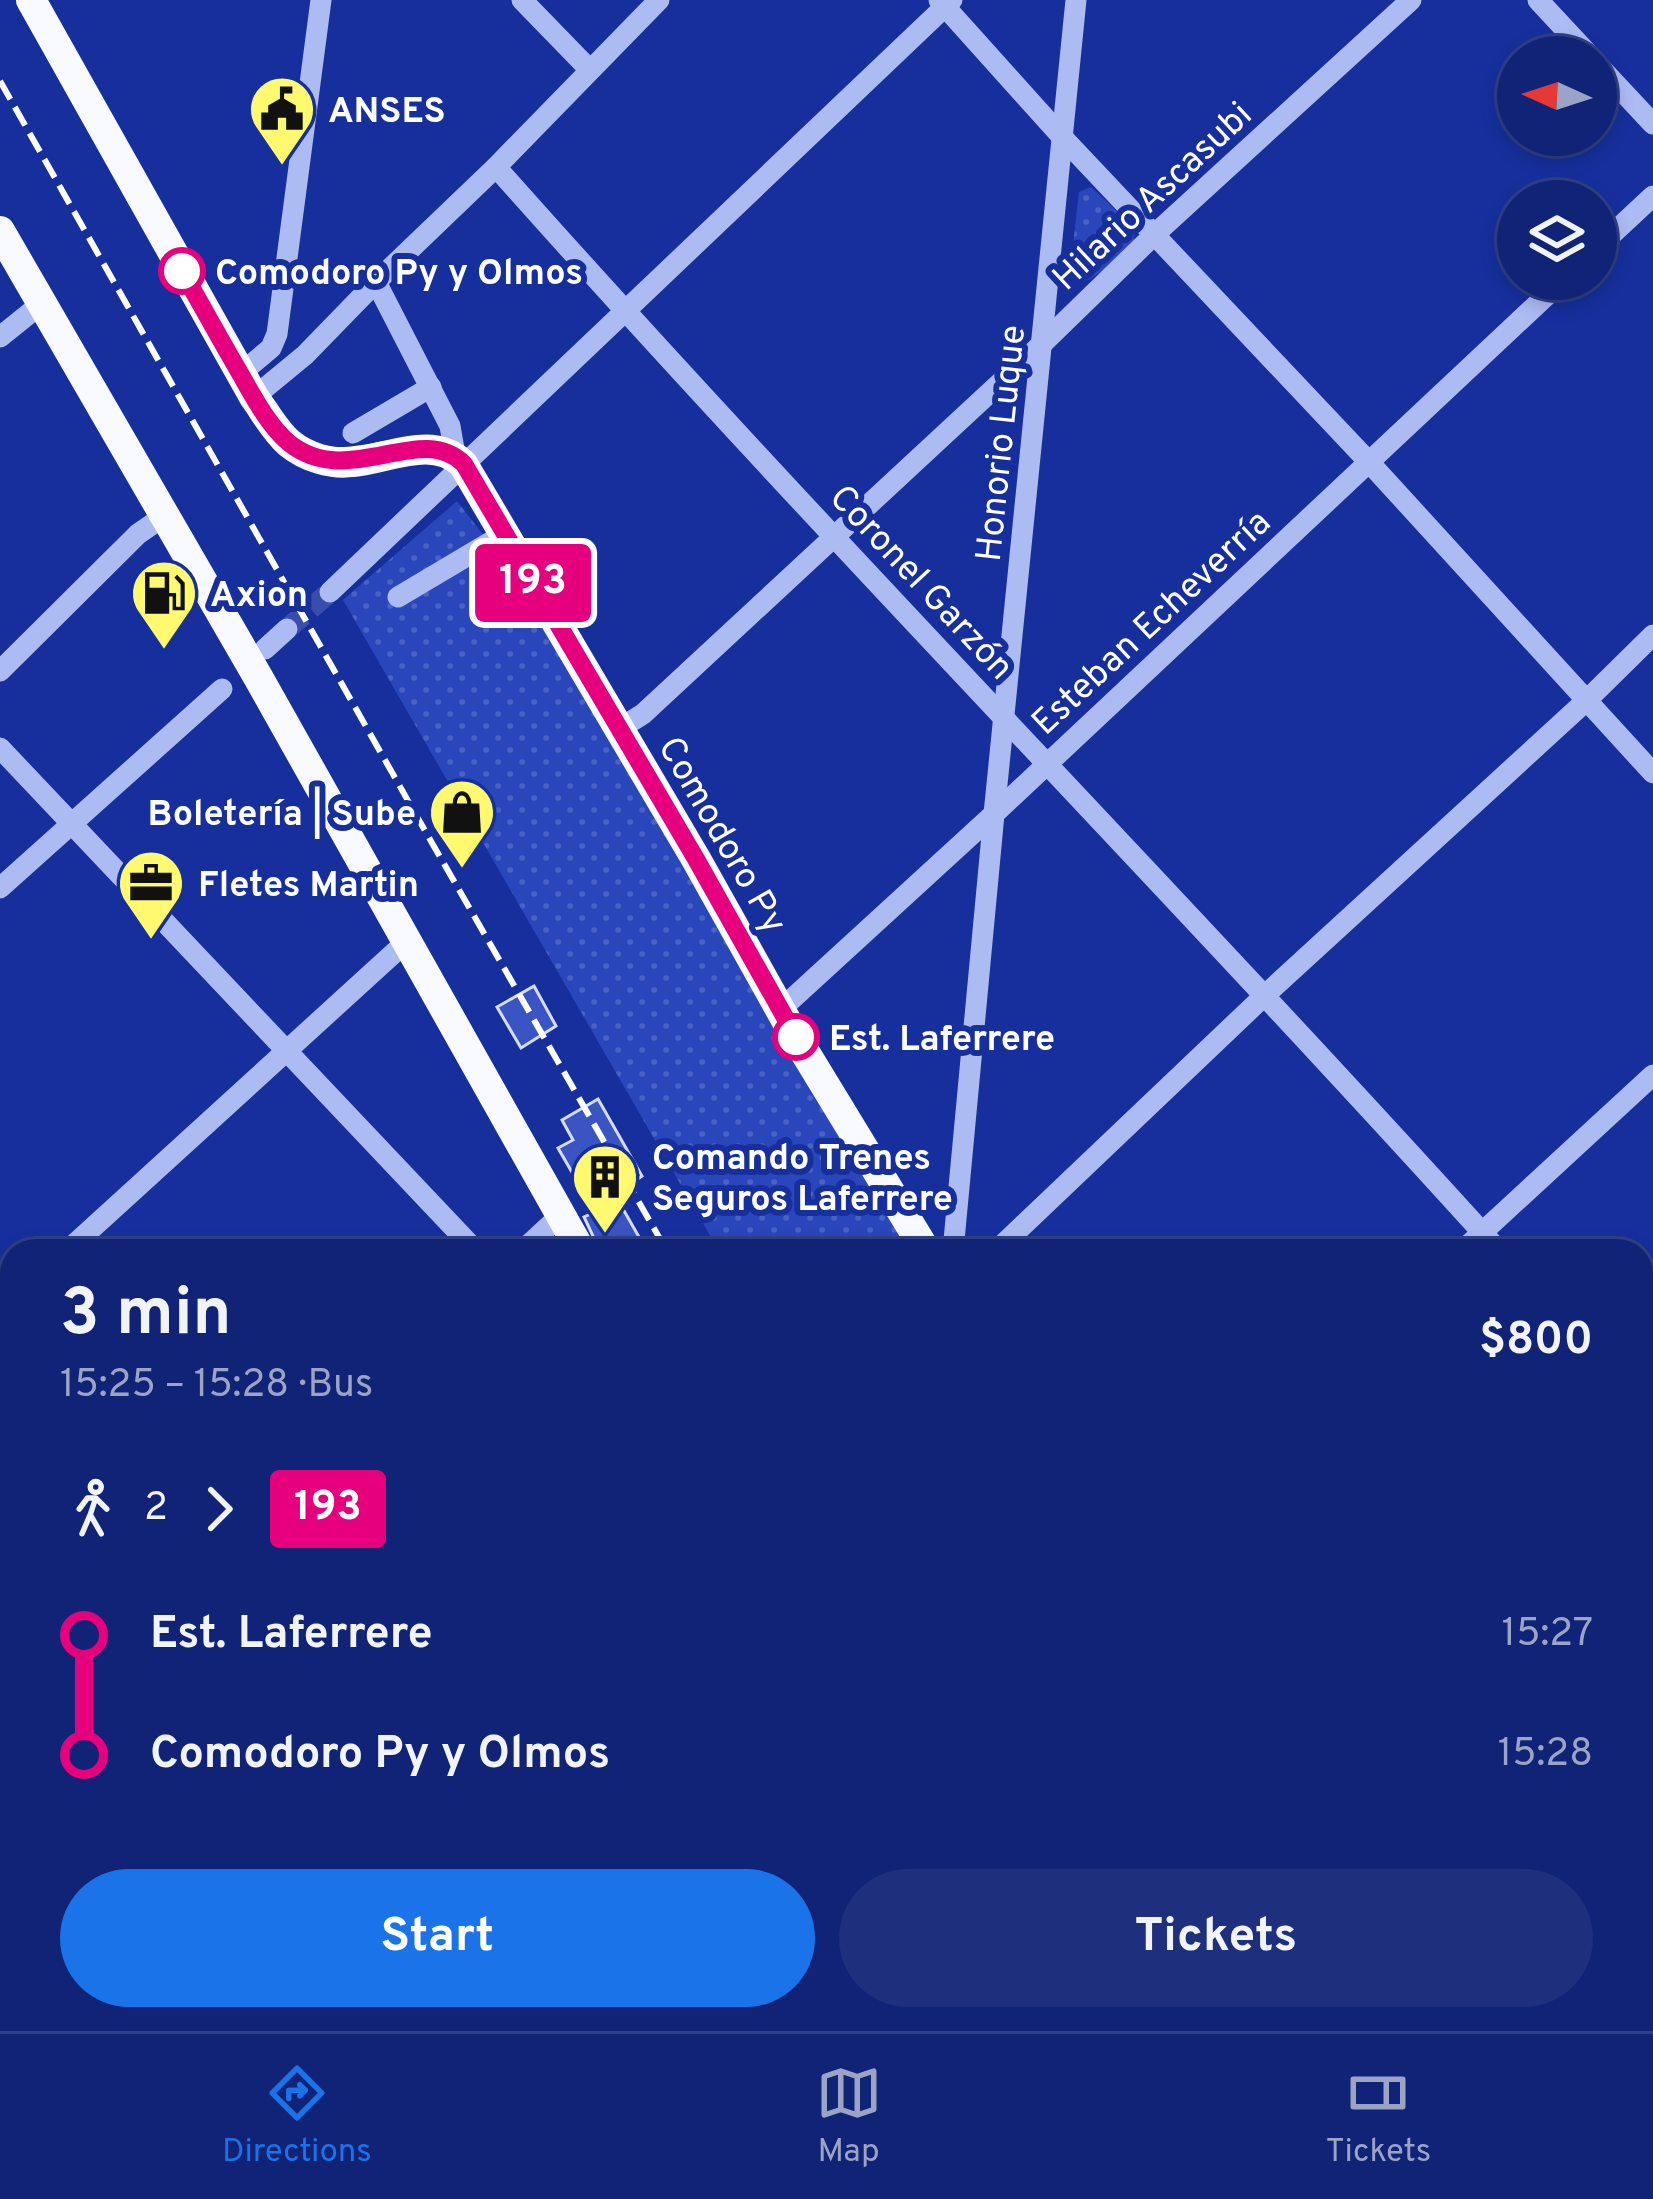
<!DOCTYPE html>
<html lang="en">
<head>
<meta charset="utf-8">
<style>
	body { margin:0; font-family:Overpass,sans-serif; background:#1e2f7e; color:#f1f3f6; height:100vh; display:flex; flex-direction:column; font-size:45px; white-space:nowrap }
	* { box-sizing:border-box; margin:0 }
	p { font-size:39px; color:#9ca4c5 }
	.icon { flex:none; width:66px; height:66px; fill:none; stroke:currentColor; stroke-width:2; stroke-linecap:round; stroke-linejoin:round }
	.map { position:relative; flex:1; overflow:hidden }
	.details { position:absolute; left:0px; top:1239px; width:1653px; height:792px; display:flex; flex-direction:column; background:#102376; border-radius:36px 36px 0 0; box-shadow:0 6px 18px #0003,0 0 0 3px #304088 }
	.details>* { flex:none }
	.badge { padding:0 24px; border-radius:9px; font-size:42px; line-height:78px }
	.needle { width:78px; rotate:273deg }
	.buttons { position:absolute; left:1497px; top:36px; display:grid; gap:24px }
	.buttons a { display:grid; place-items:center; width:120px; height:120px; border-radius:50%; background:#102376; box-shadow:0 6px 18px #0003,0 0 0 3px #304088; font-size:60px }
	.map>.badge { position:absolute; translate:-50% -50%; box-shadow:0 0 0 6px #fff }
	.legs { display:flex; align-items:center; gap:18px; height:132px; padding:0 60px; font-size:39px }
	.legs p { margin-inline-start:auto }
	.headline { display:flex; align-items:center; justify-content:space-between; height:204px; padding:0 60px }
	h1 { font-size:66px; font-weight:700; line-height:90px }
	.cta { display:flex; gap:24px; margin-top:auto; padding:24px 60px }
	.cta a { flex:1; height:138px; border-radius:72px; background:#1a73e8; color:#fff; font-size:48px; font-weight:700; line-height:138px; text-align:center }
	.cta a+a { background:#1e2f7e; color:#f1f3f6 }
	ul { padding:0 60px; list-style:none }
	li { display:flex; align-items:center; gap:42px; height:120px; font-size:45px }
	li i { display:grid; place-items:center; width:18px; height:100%; margin:0 15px; background:currentColor }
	li i::after { content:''; width:30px; height:30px; margin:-15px; border:9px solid; border-radius:50%; background:#102376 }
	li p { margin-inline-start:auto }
	li:first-child i { background:linear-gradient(#0000 50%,currentColor 0) }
	li:last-child i { background:linear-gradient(currentColor 50%,#0000 0) }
	.tabs { display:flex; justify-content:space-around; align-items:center; height:168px; border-top:3px solid #304088; background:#102376; font-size:33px; color:#9ca4c5 }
	.tabs a { display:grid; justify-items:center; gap:6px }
	.tabs .active { color:#1a73e8 }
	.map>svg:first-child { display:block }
	.park { fill:url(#park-dots) }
	.building { fill:#3a55c3; stroke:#d5ddfd; stroke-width:3 }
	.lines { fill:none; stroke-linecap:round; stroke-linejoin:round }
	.minor-tunnel { stroke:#394eac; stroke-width:21; stroke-dasharray:21 10; stroke-linecap:butt }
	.minor { stroke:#adbbf3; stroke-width:21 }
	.major { stroke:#f9faff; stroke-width:30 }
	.rail { stroke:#fff; stroke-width:6; stroke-dasharray:21 9; stroke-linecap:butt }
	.line-1-casing { stroke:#fff; stroke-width:27 }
	.line-1 { stroke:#e6007e; stroke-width:18 }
	.stop-1-dot { fill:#fff; stroke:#e6007e; stroke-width:6 }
	.labels { text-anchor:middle; stroke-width:12; stroke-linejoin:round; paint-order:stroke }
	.poi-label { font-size:36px; font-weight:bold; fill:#fff; stroke:#162f9d; text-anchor:start }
	.street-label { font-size:36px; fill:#fff; stroke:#162f9d }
	.stop-label { font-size:36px; font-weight:bold; fill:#fff; stroke:#162f9d; text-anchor:start }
</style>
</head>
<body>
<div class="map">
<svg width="1653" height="2031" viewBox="0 0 1653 2031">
	<defs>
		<pattern id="park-dots" width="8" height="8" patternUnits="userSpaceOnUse" patternTransform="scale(3)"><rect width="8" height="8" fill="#2947bb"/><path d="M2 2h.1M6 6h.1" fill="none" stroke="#4963c5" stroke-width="1.8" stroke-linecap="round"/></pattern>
	</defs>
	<rect width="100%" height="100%" fill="#162f9d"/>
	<g class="park">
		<path d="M1091,187L1135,228L1134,241C1123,251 1089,289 1076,281C1073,279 1072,275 1070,272L1079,192Z"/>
		<path d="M457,501L520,583L916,1251H719L343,600Z"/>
	</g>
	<g class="building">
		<path d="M534,986L556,1026L521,1048L497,1007Z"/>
		<path d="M598,1099L642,1176L615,1195L647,1251H600L584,1217L595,1212L558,1148L573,1140L562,1120Z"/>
	</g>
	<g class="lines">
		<path class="minor-tunnel" d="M287,629L330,592"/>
		<g class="minor">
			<path d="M522,0L590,70"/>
			<path d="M939,0L1063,138L1368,461L1653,773"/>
			<path d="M1538,0L1591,57"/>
			<path d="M1596,63L1653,124"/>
			<path d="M496,167C823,535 1169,886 1499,1251"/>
			<path d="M1596,249L1653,196"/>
			<path d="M376,282L450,426L455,455"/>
			<path d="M0,337L41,304"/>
			<path d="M240,374L271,348L277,334L321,0"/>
			<path d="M254,397L305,355L376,282L496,167L659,0"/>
			<path d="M353,433L431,387"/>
			<path d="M330,592L952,0"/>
			<path d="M398,597L504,534"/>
			<path d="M265,649L287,629"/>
			<path d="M0,671L138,534L164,516"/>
			<path d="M619,729L643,714L1042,344L1155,234L1411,0"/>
			<path d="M0,748L476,1251"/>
			<path d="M0,888L222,689"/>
			<path d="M780,1010L994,814L1564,279"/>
			<path d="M67,1251L406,942"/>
			<path d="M522,1251L562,1214"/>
			<path d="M953,1251L994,814L1076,0"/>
			<path d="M996,1251L1263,997L1587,700L1653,635"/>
			<path d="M1462,1251L1653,1075"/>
			<path d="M1641,1312H1653"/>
			<path d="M0,1313L12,1302"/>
			<path d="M0,1383L12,1396"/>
			<path d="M1641,1404L1653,1417"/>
			<path d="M1641,1508L1653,1497"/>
			<path d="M0,1660L12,1657"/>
			<path d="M0,1731L12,1720"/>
			<path d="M1641,1928L1653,1917"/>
			<path d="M589,2019L600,2031"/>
			<path d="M1615,2019L1627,2031"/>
			<path d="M0,2029L2,2031"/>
			<path d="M152,2031L165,2019"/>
			<path d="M623,2031L635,2019"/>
			<path d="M1531,2031L1544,2019"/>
		</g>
		<g class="major">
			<path d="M31,0L254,397C265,412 275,431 289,443C306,457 331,465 353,462C388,459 433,434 463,464L696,859L795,1036L926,1251"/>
			<path d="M0,231L258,677L581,1251"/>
			<path d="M1017,2019L1023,2031"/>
			<path d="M1354,2019L1360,2031"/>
		</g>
		<g class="rail">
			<path d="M0,81L432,843L667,1251"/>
			<path d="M1101,2019L1108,2031"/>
		</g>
	</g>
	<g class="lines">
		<g class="line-1-casing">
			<path id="line-1" d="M182,271C202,306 221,341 241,375C254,398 269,426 289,443C349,491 421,420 464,464L696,859L796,1037"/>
		</g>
		<use href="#line-1" class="line-1"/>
	</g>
	<defs>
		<g id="civic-pin" transform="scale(3.45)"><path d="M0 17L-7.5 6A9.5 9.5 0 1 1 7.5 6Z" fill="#fff96f" stroke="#162f9d"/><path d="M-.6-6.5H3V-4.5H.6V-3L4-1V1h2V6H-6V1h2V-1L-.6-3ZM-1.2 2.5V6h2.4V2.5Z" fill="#111"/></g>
		<g id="fuel-pin" transform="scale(3.45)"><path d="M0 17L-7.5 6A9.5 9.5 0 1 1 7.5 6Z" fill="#fff96f" stroke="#162f9d"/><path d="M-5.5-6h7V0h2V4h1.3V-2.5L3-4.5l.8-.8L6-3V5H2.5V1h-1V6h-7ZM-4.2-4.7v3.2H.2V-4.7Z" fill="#111"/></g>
		<g id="shop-pin" transform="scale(3.45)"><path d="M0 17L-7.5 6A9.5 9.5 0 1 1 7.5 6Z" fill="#fff96f" stroke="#162f9d"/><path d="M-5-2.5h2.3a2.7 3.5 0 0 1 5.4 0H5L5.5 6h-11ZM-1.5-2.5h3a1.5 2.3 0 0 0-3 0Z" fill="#111"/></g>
		<g id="office-pin" transform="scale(3.45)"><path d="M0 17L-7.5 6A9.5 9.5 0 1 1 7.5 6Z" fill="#fff96f" stroke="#162f9d"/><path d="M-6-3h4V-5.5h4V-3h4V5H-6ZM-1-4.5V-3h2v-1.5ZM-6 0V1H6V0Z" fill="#111"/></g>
		<g id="building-pin" transform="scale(3.45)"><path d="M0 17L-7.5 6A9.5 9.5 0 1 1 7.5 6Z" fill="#fff96f" stroke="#162f9d"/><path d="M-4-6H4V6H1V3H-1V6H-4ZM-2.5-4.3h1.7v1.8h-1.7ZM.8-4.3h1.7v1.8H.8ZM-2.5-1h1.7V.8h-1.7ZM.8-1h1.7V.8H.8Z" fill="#111"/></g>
	</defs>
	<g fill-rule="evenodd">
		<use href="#civic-pin" x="282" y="109"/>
		<use href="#fuel-pin" x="164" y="593"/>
		<use href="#shop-pin" x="462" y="812"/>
		<use href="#office-pin" x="151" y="883"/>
		<use href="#building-pin" x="605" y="1177"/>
	</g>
	<g class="stop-1-dot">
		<circle cx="182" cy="271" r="21"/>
		<circle cx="796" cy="1037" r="21"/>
	</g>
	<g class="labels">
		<g class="poi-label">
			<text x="328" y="122">ANSES</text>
			<text x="210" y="606">Axion</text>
			<text x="416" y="825" text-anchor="end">Boletería | Sube</text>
			<text x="198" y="896">Fletes Martin</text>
			<text x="652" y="1169">Comando Trenes<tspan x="652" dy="41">Seguros Laferrere</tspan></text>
		</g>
		<g class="street-label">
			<text transform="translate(1151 195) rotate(-43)" y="13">Hilario Ascasubi</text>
			<text transform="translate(999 443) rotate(-84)" y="13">Honorio Luque</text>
			<text transform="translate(923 581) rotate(47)" y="13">Coronel Garzón</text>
			<text transform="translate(1150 621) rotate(-43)" y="13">Esteban Echeverría</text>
			<text transform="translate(724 834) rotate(60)" y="13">Comodoro Py</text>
		</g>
		<g class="stop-label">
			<text x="215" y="284">Comodoro Py y Olmos</text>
			<text x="829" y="1050">Est. Laferrere</text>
		</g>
	</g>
</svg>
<div class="buttons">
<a><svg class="needle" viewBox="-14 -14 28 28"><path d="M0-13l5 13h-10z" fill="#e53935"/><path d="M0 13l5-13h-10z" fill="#9ca4c5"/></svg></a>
<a><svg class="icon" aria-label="layers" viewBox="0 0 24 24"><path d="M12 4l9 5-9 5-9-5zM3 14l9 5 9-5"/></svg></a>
</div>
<b class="badge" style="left:533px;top:583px;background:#e6007e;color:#fff">193</b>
<section class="details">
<div class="headline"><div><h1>3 min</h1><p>15:25 – 15:28 · Bus</p></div><b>$800</b></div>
<div class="legs"><svg class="icon" aria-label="walk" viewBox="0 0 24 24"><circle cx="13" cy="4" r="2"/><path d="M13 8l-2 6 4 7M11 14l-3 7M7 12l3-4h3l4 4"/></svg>2<svg class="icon" aria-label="forward" viewBox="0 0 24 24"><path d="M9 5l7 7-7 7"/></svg><b class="badge" style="background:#e6007e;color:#fff">193</b></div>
<ul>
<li><i style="color:#e6007e"></i><b>Est. Laferrere</b><p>15:27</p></li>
<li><i style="color:#e6007e"></i><b>Comodoro Py y Olmos</b><p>15:28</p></li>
</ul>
<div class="cta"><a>Start</a><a>Tickets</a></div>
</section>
</div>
<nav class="tabs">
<a class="active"><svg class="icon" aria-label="directions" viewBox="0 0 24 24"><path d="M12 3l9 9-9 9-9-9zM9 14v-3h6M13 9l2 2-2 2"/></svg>Directions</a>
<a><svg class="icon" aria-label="map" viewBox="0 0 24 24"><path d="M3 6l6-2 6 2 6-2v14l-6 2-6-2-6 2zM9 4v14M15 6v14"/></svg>Map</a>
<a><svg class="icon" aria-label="tickets" viewBox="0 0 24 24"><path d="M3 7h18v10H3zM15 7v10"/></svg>Tickets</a>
</nav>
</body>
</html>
